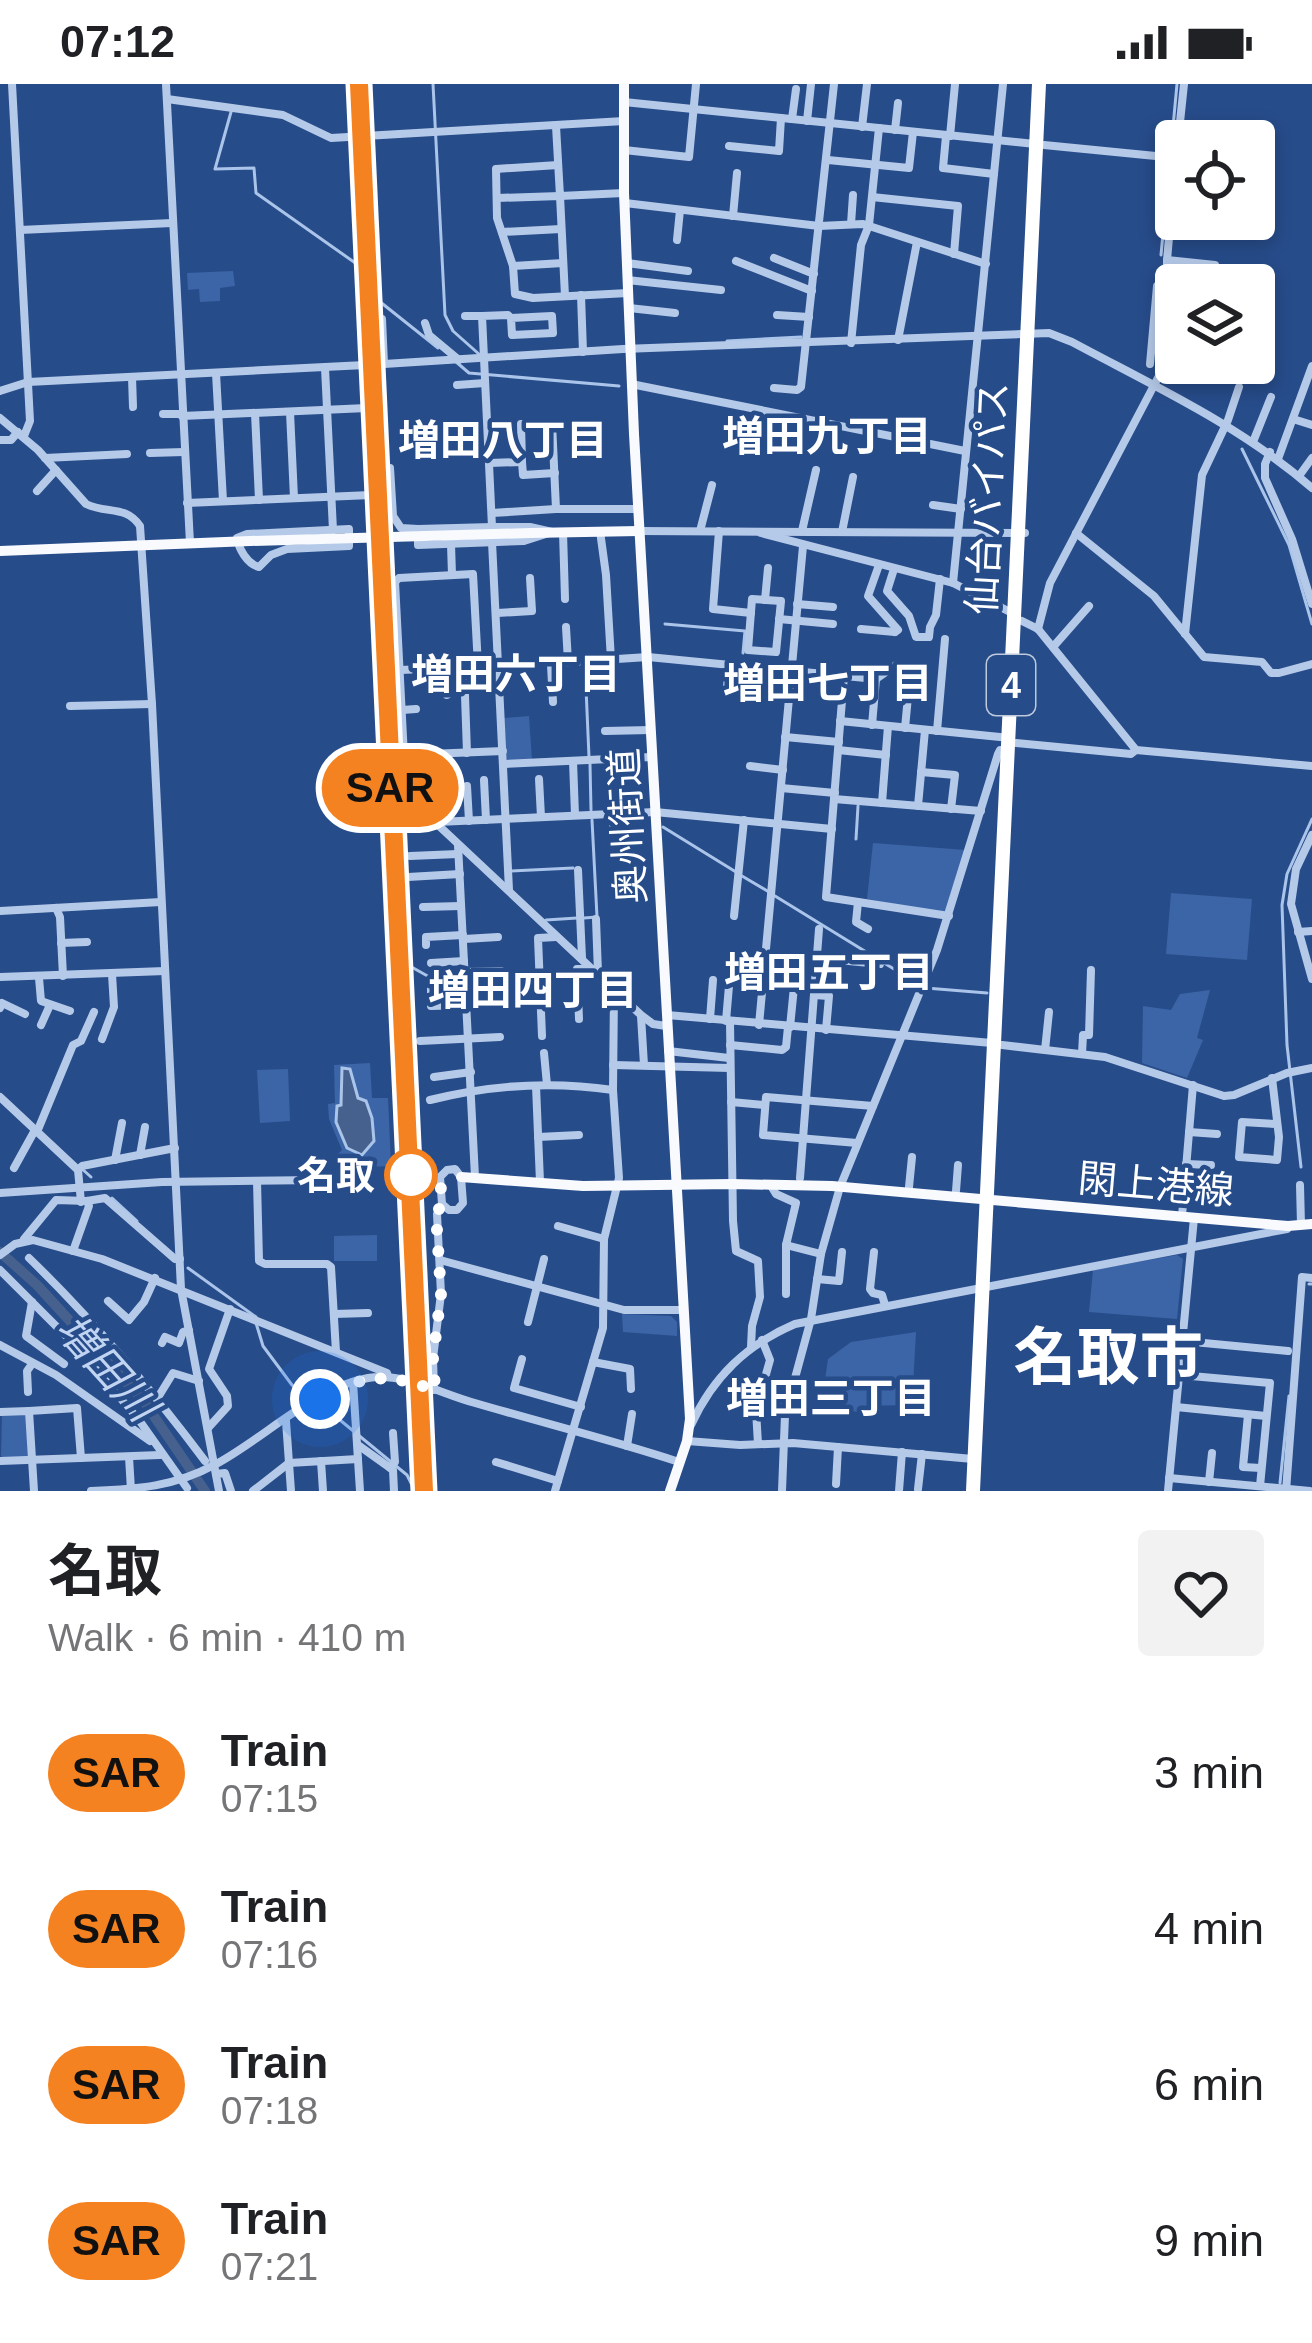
<!DOCTYPE html>
<html lang="en">
<head>
<meta charset="utf-8">
<style>
	body { margin:0; font-family:Arial,"Noto Sans JP",sans-serif; background:#f2f2f2; color:#202124; height:100vh; display:flex; flex-direction:column; font-size:45px; white-space:nowrap }
	* { box-sizing:border-box; margin:0 }
	p { font-size:39px; color:#757577 }
	.icon { flex:none; width:66px; height:66px; fill:none; stroke:currentColor; stroke-width:2; stroke-linecap:round; stroke-linejoin:round }
	.map { position:relative; height:1407px; overflow:hidden }
	.drawer { display:flex; flex-direction:column; background:#fff; flex:1 }
	.drawer>* { flex:none }
	.badge { padding:0 24px; border-radius:39px; font-size:42px; line-height:78px }
	.fabs { position:absolute; left:1155px; top:36px; display:grid; gap:24px }
	.fabs a { display:grid; place-items:center; width:120px; height:120px; border-radius:12px; background:#fff; box-shadow:0 6px 18px #0003; font-size:60px }
	.you { position:absolute; width:60px; height:60px; margin:-30px; border:9px solid #fff; border-radius:50%; background:#1a73e8; box-shadow:0 0 0 18px #1a73e833 }
	.map>.badge { position:absolute; translate:-50% -50%; box-shadow:0 0 0 6px #fff }
	.round { display:grid; place-items:center; flex:none; width:126px; height:126px; border-radius:12px; background:#f2f2f2 }
	.head { display:flex; align-items:center; justify-content:space-between; height:204px; padding:0 48px }
	h1 { font-size:57px; font-weight:700; line-height:90px }
	ul { padding:0; list-style:none }
	li { display:flex; align-items:center; gap:36px; height:156px; padding:0 48px }
	li div { flex:1 }
	li b { display:block; font-size:45px }
	li em { font-style:normal }
	li .badge { min-width:132px; font-weight:700; text-align:center }
	.status { display:flex; justify-content:space-between; align-items:center; height:84px; padding:0 60px; background:#fff; direction:ltr }
	.status svg { height:33px; fill:currentColor }
	.map>svg:first-child { display:block }
	.green { fill:#3c65a7 }
	.water { fill:#47618e; stroke:#aac4ea; stroke-width:3 }
	.lines { fill:none; stroke-linecap:round; stroke-linejoin:round }
	.stream { stroke:#aac4ea; stroke-width:3 }
	.river { stroke:#47618e; stroke-width:10 }
	.minor { stroke:#b5cae9; stroke-width:8 }
	.major { stroke:#f8fafe; stroke-width:10 }
	.highway { stroke:#fff; stroke-width:14 }
	.rail { stroke:#fff; stroke-width:3; stroke-dasharray:21 9; stroke-linecap:butt }
	.major-bridge { stroke:#f8fafe; stroke-width:10 }
	.line-casing { stroke:#fff; stroke-width:27 }
	.line { stroke:#f58220; stroke-width:18 }
	.walk { stroke:#fff; stroke-width:12; stroke-dasharray:0 21.6 }
	.stop-dot { fill:#fff; stroke:#f58220; stroke-width:6 }
	.labels { text-anchor:middle; stroke-width:9; stroke-linejoin:round; paint-order:stroke }
	.shield { fill:#274c8a; stroke:#bec9dc; stroke-width:3 }
	.shield-label { font-size:36px; font-weight:bold; fill:#fff }
	.street-label { font-size:39px; fill:#fff; stroke:#274c8a }
	.stop-label { font-size:39px; font-weight:bold; fill:#fff; stroke:#274c8a; text-anchor:end }
	.neighbourhood-label { font-size:42px; font-weight:bold; fill:#fff; stroke:#274c8a }
	.water-label { font-size:42px; font-style:italic; fill:#c1d4f1; stroke:#274c8a }
	.town-label { font-size:63px; font-weight:bold; fill:#fff; stroke:#274c8a }
</style>
</head>
<body>
<div class="status"><b>07:12</b><svg viewBox="0 0 49 12"><path d="M0 12V9h3v3zM5 12V6h3v6zM10 12V3h3v9zM15 12V0h3v12zM26 1h20v11H26zM47 4h2v5h-2z"/></svg></div>
<div class="map">
<svg width="1312" height="1407" viewBox="0 0 1312 1407">
	<rect width="100%" height="100%" fill="#274c8a"/>
	<g class="green">
		<path d="M233,187L235,202L220,204V217L200,218L199,205L188,206L187,189Z"/>
		<path d="M529,632L532,676L507,677L504,634Z"/>
		<path d="M873,759L966,766L948,830L867,815Z"/>
		<path d="M1171,809L1252,815L1247,876L1166,870Z"/>
		<path d="M1210,906L1197,954L1203,956L1187,994L1142,979L1143,922L1171,926L1180,910Z"/>
		<path d="M370,979L372,1014H388L391,1082L339,1084L338,1070L342,1066L329,1035L328,1020L335,1019L334,981Z"/>
		<path d="M288,985L290,1037L260,1039L257,986Z"/>
		<path d="M377,1151V1177H334V1152Z"/>
		<path d="M1177,1171L1183,1175L1177,1235L1089,1228L1093,1186Z"/>
		<path d="M622,1230L671,1232L677,1238V1252L623,1248Z"/>
		<path d="M916,1248L912,1321L860,1322L859,1328L821,1323L828,1275L851,1258Z"/>
		<path d="M2,1330H27L29,1371L26,1374H4L1,1372Z"/>
	</g>
	<path class="water" d="M342,984L350,985L358,1014L366,1017L372,1034L374,1057L362,1071L347,1064L336,1038L337,1022L341,1021Z"/>
	<g class="lines">
		<g class="stream">
			<path d="M354,0L355,52"/>
			<path d="M433,0L445,231L453,247L480,271"/>
			<path d="M231,28L215,85L254,84L256,109L361,183L364,211"/>
			<path d="M354,57L361,183"/>
			<path d="M1161,171L1177,0"/>
			<path d="M374,213L438,264"/>
			<path d="M1157,248L1160,210"/>
			<path d="M727,257L801,253"/>
			<path d="M455,277L469,289L619,302"/>
			<path d="M1242,365L1289,461L1312,540"/>
			<path d="M665,540L745,547L743,569"/>
			<path d="M585,581L589,673"/>
			<path d="M590,680L591,726"/>
			<path d="M663,743L736,788"/>
			<path d="M856,755L858,722"/>
			<path d="M511,787L573,784"/>
			<path d="M742,792L769,808"/>
			<path d="M775,812L920,901"/>
			<path d="M584,834L597,833L592,736"/>
			<path d="M546,836L577,834"/>
			<path d="M408,881L463,912"/>
			<path d="M926,904L987,909"/>
			<path d="M1301,1083L1287,961L1282,821L1287,790L1312,735"/>
			<path d="M81,1084L91,1093"/>
			<path d="M112,1114L137,1137"/>
			<path d="M188,1184L256,1233"/>
			<path d="M1309,1200H1312"/>
			<path d="M256,1239L263,1262L292,1301L318,1318L407,1391L414,1405"/>
			<path d="M1280,1399L1289,1312"/>
		</g>
		<path class="river" d="M0,1168L37,1201L145,1319L205,1407"/>
		<g class="minor">
			<path d="M12,0L30,337L24,352"/>
			<path d="M166,0L190,459"/>
			<path d="M167,15L283,31L331,54L624,37"/>
			<path d="M624,18L1035,60"/>
			<path d="M792,35L796,5"/>
			<path d="M807,37L811,0"/>
			<path d="M556,42L560,112L624,109"/>
			<path d="M862,43L867,0"/>
			<path d="M895,46L898,19"/>
			<path d="M946,52L943,84L994,90"/>
			<path d="M950,52L955,0"/>
			<path d="M1178,57L1184,0"/>
			<path d="M1044,61L1176,74"/>
			<path d="M729,62L779,67L781,34"/>
			<path d="M624,66L689,73L696,0"/>
			<path d="M828,76L909,84L913,48"/>
			<path d="M558,81L496,85L497,134L513,182L515,210L533,214L628,209"/>
			<path d="M872,113L958,122L954,170"/>
			<path d="M497,114L560,112L565,212"/>
			<path d="M625,119L819,142L863,140L986,180"/>
			<path d="M733,132L737,89"/>
			<path d="M851,140L853,111"/>
			<path d="M20,146L172,139"/>
			<path d="M502,148L561,145"/>
			<path d="M677,156L680,126"/>
			<path d="M774,174L814,190"/>
			<path d="M1167,176L1215,181"/>
			<path d="M736,177L812,207"/>
			<path d="M627,179L688,187"/>
			<path d="M513,182L563,179"/>
			<path d="M627,196L721,206"/>
			<path d="M581,211L583,268"/>
			<path d="M629,224L675,229"/>
			<path d="M777,231L809,233"/>
			<path d="M465,232H482"/>
			<path d="M382,235L384,280L623,265L1049,249L1072,258C1154,302 1241,342 1312,404"/>
			<path d="M425,239L429,251L459,276"/>
			<path d="M898,256L917,158"/>
			<path d="M851,259L861,161L869,141L879,44"/>
			<path d="M1150,280L1157,202L1167,203"/>
			<path d="M325,284L333,446"/>
			<path d="M216,289L223,417"/>
			<path d="M132,293L133,323"/>
			<path d="M631,300L965,367"/>
			<path d="M457,301L485,299"/>
			<path d="M774,304L797,306L801,303L834,0"/>
			<path d="M0,307L28,298L365,281L367,324"/>
			<path d="M290,328L294,414"/>
			<path d="M255,329L259,416"/>
			<path d="M163,330H182"/>
			<path d="M182,332L367,324L371,411L187,419"/>
			<path d="M0,334L38,366L86,420C107,430 126,421 140,442L152,620L181,1205L219,1407"/>
			<path d="M1293,335L1312,341"/>
			<path d="M0,356H11L18,348"/>
			<path d="M1253,358L1271,313"/>
			<path d="M1270,368L1265,380V394L1292,455L1312,520"/>
			<path d="M150,369L184,368"/>
			<path d="M45,374L127,370"/>
			<path d="M1278,375L1312,282"/>
			<path d="M522,378L523,391L555,389"/>
			<path d="M489,379L522,378L521,340L552,339L556,425L492,429"/>
			<path d="M390,384L393,432L401,444L418,445"/>
			<path d="M1299,392L1312,374"/>
			<path d="M37,407L56,386"/>
			<path d="M933,421L961,425"/>
			<path d="M556,425H638"/>
			<path d="M492,443L482,232L508,231L511,234L552,232L553,249L512,251L511,234"/>
			<path d="M492,443H530L552,448L524,457L418,461V445Z"/>
			<path d="M349,445V462L287,465L271,471L259,483C247,480 239,465 237,454L247,450Z"/>
			<path d="M600,447L606,491L611,576"/>
			<path d="M639,447L1025,449"/>
			<path d="M700,447L712,401"/>
			<path d="M719,447L713,525L751,529"/>
			<path d="M802,447L816,386"/>
			<path d="M563,448L565,515"/>
			<path d="M842,448L853,393"/>
			<path d="M761,449L953,499L1014,530"/>
			<path d="M1076,449L1154,512L1204,573L1262,578L1271,589H1279L1312,580"/>
			<path d="M492,458L509,806"/>
			<path d="M451,460L452,491"/>
			<path d="M879,481L868,512L898,546L895,548"/>
			<path d="M894,485L887,507L909,532L916,553H929L930,543L936,531L940,495"/>
			<path d="M953,499L1003,0"/>
			<path d="M752,515L781,517L776,568L748,566Z"/>
			<path d="M765,516L768,484"/>
			<path d="M797,520L833,523"/>
			<path d="M497,529L532,527L530,494"/>
			<path d="M779,535L833,540"/>
			<path d="M1022,537L1038,545L1136,666"/>
			<path d="M566,543L568,578"/>
			<path d="M861,545L895,548"/>
			<path d="M1038,545L1050,499L1160,290L1166,248L1167,176L1176,76"/>
			<path d="M1185,550L1202,391L1228,336L1239,303"/>
			<path d="M1053,563L1089,522"/>
			<path d="M478,582L473,490L399,494L395,498L406,711L641,931L653,940L666,942"/>
			<path d="M464,583L467,669"/>
			<path d="M446,584L447,611"/>
			<path d="M400,586L499,582"/>
			<path d="M844,592L826,813L949,832"/>
			<path d="M727,603L729,581"/>
			<path d="M553,618L551,581L555,579L648,573L876,595L896,581L909,602L905,644"/>
			<path d="M70,622L152,620"/>
			<path d="M402,626L416,625"/>
			<path d="M840,637L1010,654"/>
			<path d="M872,641L876,595"/>
			<path d="M605,647L651,646"/>
			<path d="M937,647L945,555"/>
			<path d="M785,653L839,658"/>
			<path d="M1016,659L1131,670L1136,666L1312,682"/>
			<path d="M838,666L886,671"/>
			<path d="M404,671L503,667"/>
			<path d="M573,677L575,731"/>
			<path d="M504,680L652,673"/>
			<path d="M750,682L783,686"/>
			<path d="M921,688L955,691L951,725"/>
			<path d="M539,695L541,733"/>
			<path d="M484,696L486,736"/>
			<path d="M467,702L469,737"/>
			<path d="M781,704L835,709"/>
			<path d="M611,710L614,753"/>
			<path d="M834,715L981,727"/>
			<path d="M882,719L888,642"/>
			<path d="M918,722L925,646"/>
			<path d="M437,738L655,728L832,745"/>
			<path d="M1312,751L1296,785L1291,820L1312,895"/>
			<path d="M458,761L475,1093"/>
			<path d="M410,772L458,770"/>
			<path d="M578,786L582,874"/>
			<path d="M408,793L460,790"/>
			<path d="M858,818L856,838L868,845"/>
			<path d="M423,823L461,822"/>
			<path d="M56,824L60,833L63,892"/>
			<path d="M0,827L161,818"/>
			<path d="M734,832L744,736"/>
			<path d="M596,835L598,889"/>
			<path d="M1298,848L1312,847"/>
			<path d="M464,855L498,853"/>
			<path d="M61,859L87,858"/>
			<path d="M426,861V853L463,851"/>
			<path d="M817,874L880,880"/>
			<path d="M431,879L464,877"/>
			<path d="M465,888L501,887L502,907"/>
			<path d="M0,893L165,887"/>
			<path d="M39,894L41,917L70,927"/>
			<path d="M431,902V922L467,921"/>
			<path d="M814,911L829,912L826,946"/>
			<path d="M0,924L2,919L25,930"/>
			<path d="M667,931L992,959"/>
			<path d="M641,932L644,981"/>
			<path d="M579,935L577,885H591"/>
			<path d="M710,935L713,896"/>
			<path d="M726,937L729,902"/>
			<path d="M730,938L733,1137L736,1167L758,1177L760,1213L752,1242L751,1263"/>
			<path d="M41,941L50,921"/>
			<path d="M759,941L803,462"/>
			<path d="M790,943L794,903"/>
			<path d="M542,952L538,854L556,853"/>
			<path d="M102,955L114,923L112,890"/>
			<path d="M420,957L500,953"/>
			<path d="M730,961L782,966L786,963L788,943"/>
			<path d="M1002,961L1105,973L1224,1012L1234,1011L1287,989L1312,984"/>
			<path d="M1045,966L1049,928"/>
			<path d="M668,967L729,974"/>
			<path d="M544,969L547,1001"/>
			<path d="M1082,970L1083,951H1089L1091,886"/>
			<path d="M613,981L730,984"/>
			<path d="M434,993L471,988"/>
			<path d="M1272,994L1279,1053L1277,1076L1239,1073L1242,1038L1276,1040"/>
			<path d="M536,1002L540,1098"/>
			<path d="M0,1013L78,1086L81,1118"/>
			<path d="M430,1016C490,1001 552,997 613,1006"/>
			<path d="M731,1018L765,1021"/>
			<path d="M37,1048L73,961L81,957L94,928"/>
			<path d="M1189,1048L1217,1050"/>
			<path d="M538,1053L579,1051"/>
			<path d="M857,1059L763,1051L766,1013L873,1022"/>
			<path d="M140,1071L145,1043"/>
			<path d="M115,1076L122,1039"/>
			<path d="M1186,1080L1211,1081"/>
			<path d="M14,1084L35,1046"/>
			<path d="M455,1085L461,1093L463,1119L457,1126H449L442,1120L440,1093L447,1086Z"/>
			<path d="M78,1086L82,1082L175,1064"/>
			<path d="M800,1094L819,845"/>
			<path d="M257,1097L259,1177L265,1180H327L331,1183L336,1268"/>
			<path d="M1300,1101L1301,1141"/>
			<path d="M771,1102L776,1110L796,1119L786,1161L821,1170"/>
			<path d="M909,1103L912,1073"/>
			<path d="M956,1107L958,1081"/>
			<path d="M0,1109L162,1098L319,1096"/>
			<path d="M1182,1132L1193,1001"/>
			<path d="M558,1142L604,1155"/>
			<path d="M24,1155L56,1116L87,1117L105,1114L175,1175H180"/>
			<path d="M73,1167L89,1122L87,1117"/>
			<path d="M874,1168L870,1205L873,1209L882,1211L885,1221"/>
			<path d="M0,1171L15,1160L33,1156L102,1175L387,1289L388,1292"/>
			<path d="M29,1174C93,1236 151,1305 205,1377"/>
			<path d="M440,1176L624,1226H683"/>
			<path d="M0,1186L76,1262L139,1336L187,1404"/>
			<path d="M817,1195L839,1197L842,1168"/>
			<path d="M786,1210V1161"/>
			<path d="M108,1217L129,1236L144,1218L155,1194"/>
			<path d="M32,1218L26,1252L64,1280"/>
			<path d="M334,1230L368,1229"/>
			<path d="M528,1238L544,1175"/>
			<path d="M1183,1257L1288,1267"/>
			<path d="M162,1259L165,1253L179,1259L183,1248L189,1246"/>
			<path d="M0,1261L56,1291L150,1357"/>
			<path d="M522,1275L514,1304L581,1323"/>
			<path d="M593,1278L630,1285L631,1305"/>
			<path d="M1180,1291L1270,1299L1260,1402"/>
			<path d="M766,1295L794,1301"/>
			<path d="M353,1298L360,1407"/>
			<path d="M434,1306L433,1274L441,1210L437,1130L442,1120"/>
			<path d="M28,1308L27,1287L32,1280"/>
			<path d="M157,1315L173,1289L199,1297"/>
			<path d="M758,1316L787,1323"/>
			<path d="M1176,1323L1266,1332"/>
			<path d="M29,1327L77,1324L81,1374"/>
			<path d="M0,1328L29,1327L34,1407"/>
			<path d="M1248,1331L1243,1383L1261,1384"/>
			<path d="M286,1337L291,1407"/>
			<path d="M691,1341C713,1293 746,1261 795,1240L1287,1145"/>
			<path d="M208,1344L228,1322L227,1312L209,1285L230,1225"/>
			<path d="M687,1357L740,1361L793,1359L973,1375"/>
			<path d="M758,1360L756,1326L770,1276L762,1256"/>
			<path d="M358,1361L393,1386L394,1407"/>
			<path d="M627,1362L632,1330"/>
			<path d="M129,1373L131,1406"/>
			<path d="M0,1377L160,1371"/>
			<path d="M321,1377L323,1407"/>
			<path d="M496,1378L558,1397"/>
			<path d="M390,1384L395,1378L393,1349"/>
			<path d="M216,1390L225,1389L231,1407"/>
			<path d="M1169,1394L1310,1407"/>
			<path d="M1209,1398L1212,1369"/>
			<path d="M836,1400L838,1363"/>
			<path d="M918,1405L922,1370"/>
			<path d="M91,1407C138,1405 174,1403 216,1380C263,1355 315,1303 368,1294C404,1288 441,1310 475,1319C543,1339 612,1356 679,1378"/>
			<path d="M253,1407L289,1379L358,1375"/>
			<path d="M555,1407L603,1244L604,1155L619,1094L613,1006L614,907"/>
			<path d="M782,1407L785,1331L811,1235L821,1170L840,1103L937,866L998,670L1000,666H1008"/>
			<path d="M899,1407L902,1368"/>
			<path d="M1168,1407L1194,1134"/>
			<path d="M1286,1407L1302,1193L1312,1194"/>
		</g>
		<g class="major">
			<path d="M624,0V109L634,350L690,1335L687,1357L670,1407"/>
			<path d="M530,449L639,447"/>
			<path d="M0,467L250,457"/>
			<path d="M461,1093L583,1102L732,1100L832,1102L1288,1142L1312,1140"/>
		</g>
		<path class="highway" d="M973,1407L1039,0"/>
		<path class="rail" d="M362,0L430,1407"/>
		<path class="major-bridge" d="M250,457L530,449"/>
	</g>
	<g class="lines">
		<g class="line-casing">
			<path id="line" d="M359,0L424,1407"/>
		</g>
		<use href="#line" class="line"/>
		<path class="walk" d="M320,1315C362,1290 388,1289 434,1306L435,1304L433,1274L441,1210L436,1130L442,1120L440,1093L411,1091"/>
	</g>
	<circle class="stop-dot" cx="411" cy="1091" r="24"/>
	<g class="labels">
		<rect class="shield" x="987" y="571" width="48" height="60" rx="9"/>
		<g class="shield-label">
			<text x="1011" y="614">4</text>
		</g>
		<g class="street-label">
			<text transform="translate(987 414) rotate(-87)" y="14">仙台バイパス</text>
			<text transform="translate(627 742) rotate(-93)" y="14">奥州街道</text>
			<text transform="translate(1156 1100) rotate(5)" y="14">閖上港線</text>
		</g>
		<g class="stop-label">
			<text x="375" y="1105">名取</text>
		</g>
		<g class="neighbourhood-label">
			<text x="827" y="367">増田九丁目</text>
			<text x="503" y="371">増田八丁目</text>
			<text x="516" y="605">増田六丁目</text>
			<text x="828" y="614">増田七丁目</text>
			<text x="829" y="903">増田五丁目</text>
			<text x="533" y="921">増田四丁目</text>
			<text x="831" y="1329">増田三丁目</text>
		</g>
		<g class="water-label">
			<text transform="translate(107 1283) rotate(48)" y="15">増田川</text>
		</g>
		<g class="town-label">
			<text x="1108" y="1295">名取市</text>
		</g>
	</g>
</svg>
<div class="fabs">
<a><svg class="icon" aria-label="locate" viewBox="0 0 24 24"><circle cx="12" cy="12" r="6"/><path d="M12 2v4M12 18v4M2 12h4M18 12h4"/></svg></a>
<a><svg class="icon" aria-label="layers" viewBox="0 0 24 24"><path d="M12 4l9 5-9 5-9-5zM3 14l9 5 9-5"/></svg></a>
</div>
<div class="you" style="left:320px;top:1315px"></div>
<b class="badge" style="left:390px;top:704px;background:#f58220;color:#111">SAR</b>
</div>
<section class="drawer">
<div class="head"><div><h1>名取</h1><p>Walk · 6 min · 410 m</p></div><a class="round"><svg class="icon" aria-label="heart" viewBox="0 0 24 24"><path d="M12 20l-8-8c-3-5 5-10 8-4 3-6 11-1 8 4z"/></svg></a></div>
<ul>
<li><span class="badge" style="background:#f58220;color:#111">SAR</span><div><b>Train</b><p>07:15</p></div><em>3 min</em></li>
<li><span class="badge" style="background:#f58220;color:#111">SAR</span><div><b>Train</b><p>07:16</p></div><em>4 min</em></li>
<li><span class="badge" style="background:#f58220;color:#111">SAR</span><div><b>Train</b><p>07:18</p></div><em>6 min</em></li>
<li><span class="badge" style="background:#f58220;color:#111">SAR</span><div><b>Train</b><p>07:21</p></div><em>9 min</em></li>
</ul>
</section>
</body>
</html>
